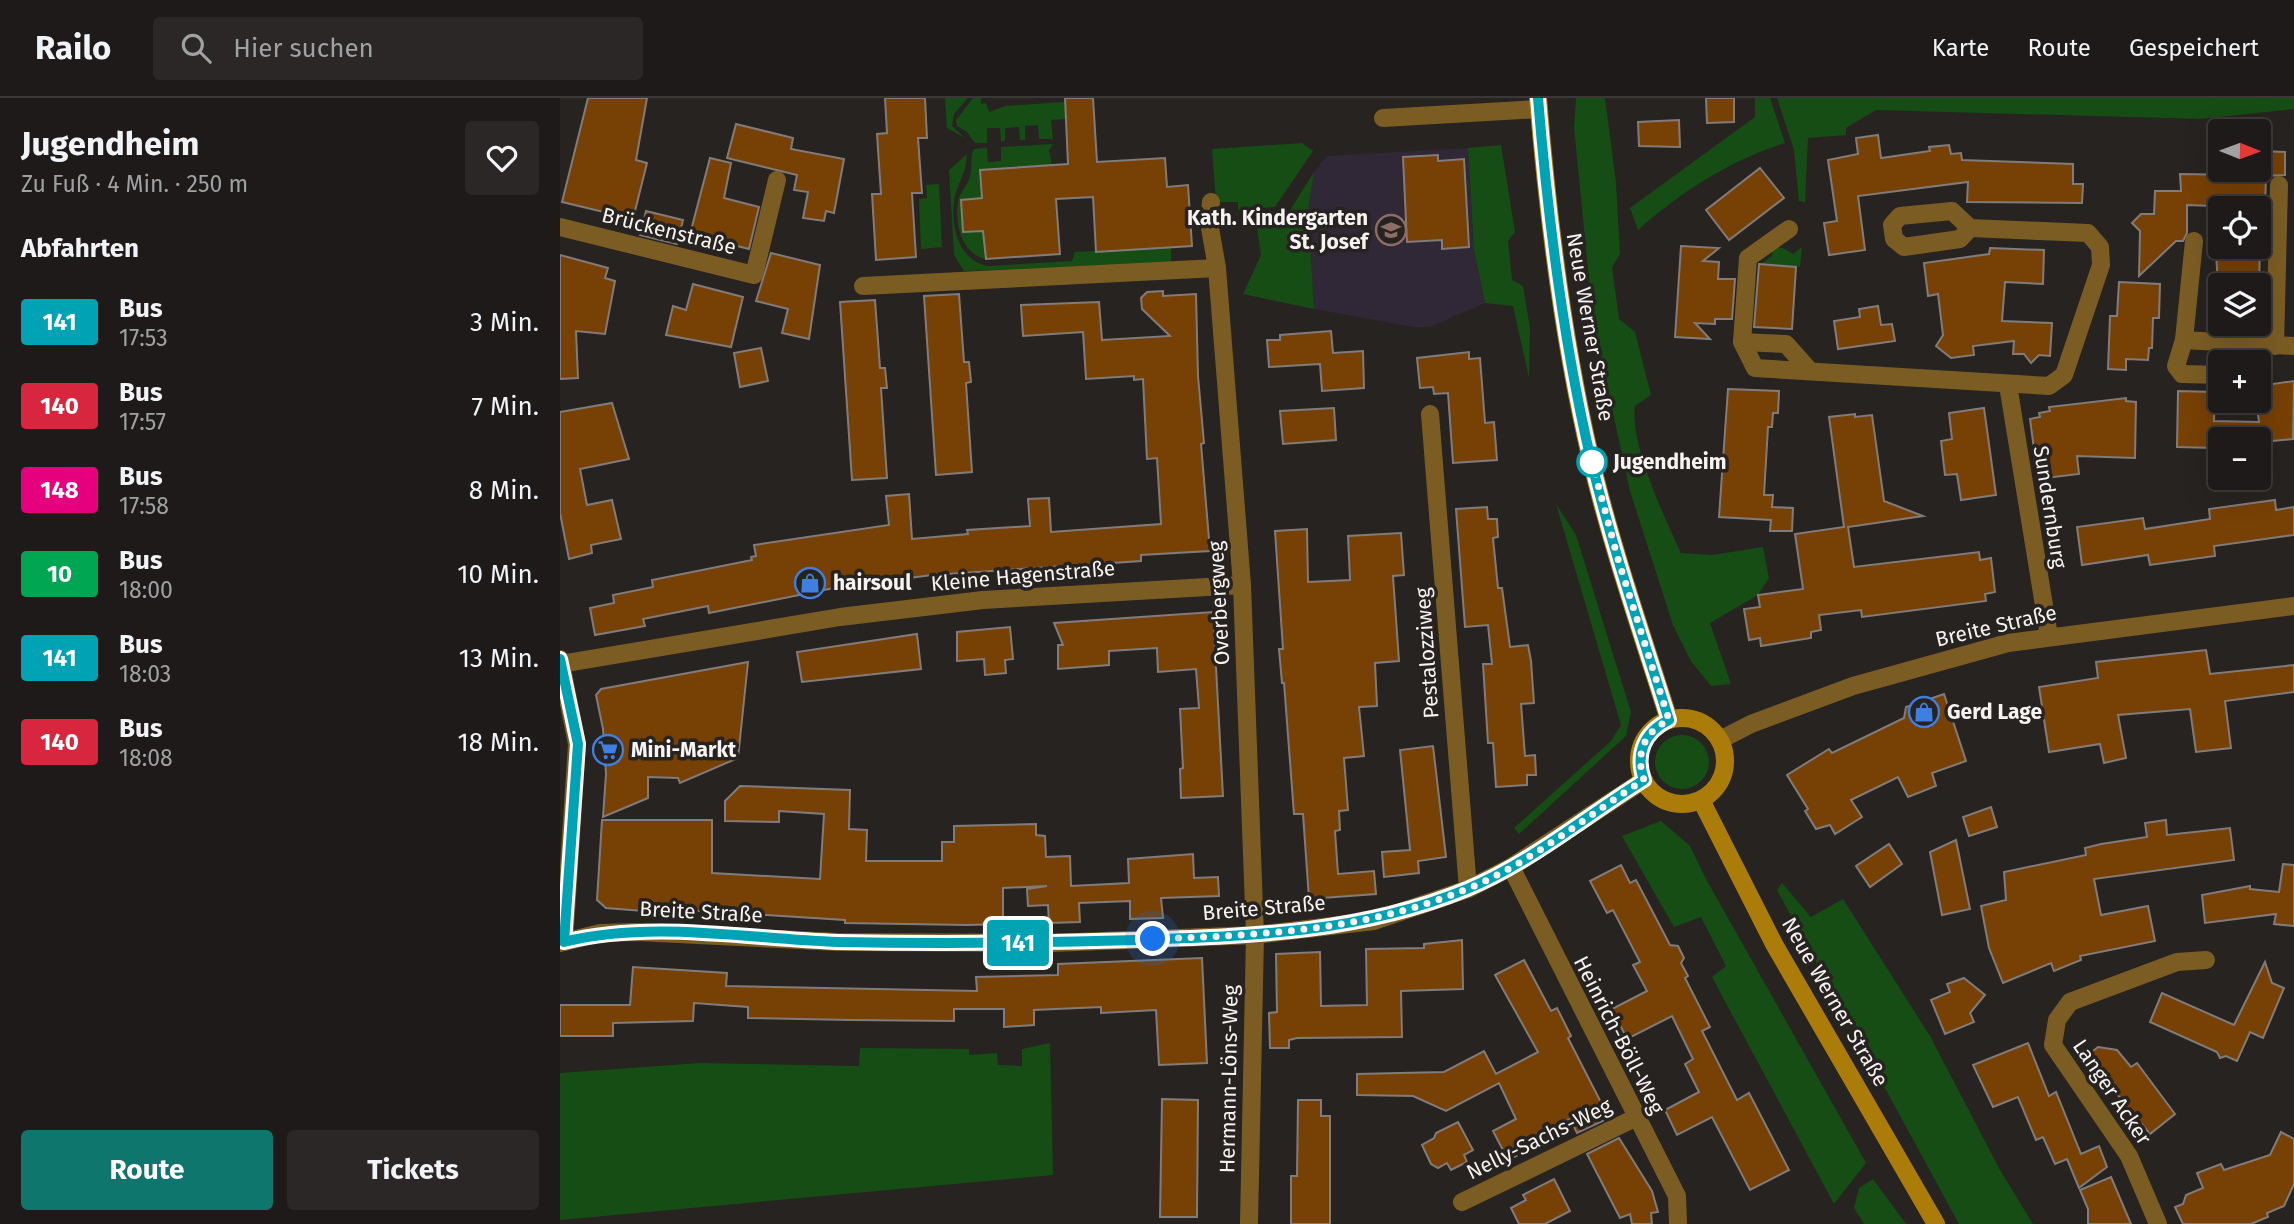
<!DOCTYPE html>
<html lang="de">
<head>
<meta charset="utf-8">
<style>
	body { margin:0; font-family:"Fira Sans",sans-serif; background:#2a2726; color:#f1f3f6; height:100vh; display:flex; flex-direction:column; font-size:26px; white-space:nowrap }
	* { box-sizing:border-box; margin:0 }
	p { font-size:23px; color:#a0a1a2 }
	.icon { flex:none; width:38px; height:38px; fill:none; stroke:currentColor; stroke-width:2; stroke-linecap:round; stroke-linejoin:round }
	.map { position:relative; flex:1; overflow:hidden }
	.side { display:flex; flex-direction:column; background:#1d1a19; width:560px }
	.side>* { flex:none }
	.badge { padding:0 14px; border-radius:5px; font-size:24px; line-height:46px }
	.needle { width:46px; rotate:91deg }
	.buttons { position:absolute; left:1648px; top:21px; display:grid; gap:14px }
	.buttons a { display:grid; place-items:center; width:63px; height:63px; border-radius:7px; background:#1d1a19; box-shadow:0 7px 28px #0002,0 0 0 2px #3b3838; font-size:35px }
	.you { position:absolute; width:35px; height:35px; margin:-18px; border:5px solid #fff; border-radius:50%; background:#1a73e8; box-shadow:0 0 0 10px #1a73e833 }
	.map>.badge { position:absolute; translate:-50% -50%; box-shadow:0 0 0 4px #fff }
	h2 { padding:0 21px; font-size:26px; line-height:63px }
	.round { display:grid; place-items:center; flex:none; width:74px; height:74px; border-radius:7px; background:#2a2726 }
	.headline { display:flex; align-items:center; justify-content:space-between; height:119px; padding:0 21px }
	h1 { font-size:33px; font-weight:700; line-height:52px }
	.action { display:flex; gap:14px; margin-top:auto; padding:14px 21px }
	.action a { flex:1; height:80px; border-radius:7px; background:#0f766e; color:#fff; font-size:28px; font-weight:700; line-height:80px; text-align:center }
	.action a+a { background:#2a2726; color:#f1f3f6 }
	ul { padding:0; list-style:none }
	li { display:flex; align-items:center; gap:21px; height:84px; padding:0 21px }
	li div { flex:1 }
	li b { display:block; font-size:26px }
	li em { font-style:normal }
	li .badge { min-width:77px; font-weight:700; text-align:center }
	header { display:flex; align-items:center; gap:42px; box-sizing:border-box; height:98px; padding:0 35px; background:#1d1a19; border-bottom:2px solid #3b3838 }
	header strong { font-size:33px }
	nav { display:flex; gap:38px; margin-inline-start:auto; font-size:24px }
	.search { width:490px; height:63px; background:#2a2726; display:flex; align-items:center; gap:18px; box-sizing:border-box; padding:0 24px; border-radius:7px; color:#a0a1a2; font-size:26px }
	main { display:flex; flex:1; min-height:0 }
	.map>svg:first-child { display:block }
	.education { fill:#302737 }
	.green { fill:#154d14 }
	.building { fill:#774005; stroke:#817c79; stroke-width:2 }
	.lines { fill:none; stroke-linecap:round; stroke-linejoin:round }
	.minor { stroke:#7b5d24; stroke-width:18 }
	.secondary { stroke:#ac7c0b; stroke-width:18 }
	.line-casing { stroke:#fff; stroke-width:16 }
	.line { stroke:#00a3b4; stroke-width:10 }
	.walk { stroke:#f6f3f2; stroke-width:7; stroke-dasharray:0 12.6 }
	.stop-dot { fill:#fff; stroke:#00a3b4; stroke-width:3.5 }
	.labels { text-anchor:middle; stroke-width:7; stroke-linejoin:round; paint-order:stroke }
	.poi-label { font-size:21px; font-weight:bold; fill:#f6f3f2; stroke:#272321; text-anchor:start }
	.street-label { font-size:21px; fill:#f6f3f2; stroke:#272321 }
	.stop-label { font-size:21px; font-weight:bold; fill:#f6f3f2; stroke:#272321; text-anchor:start }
</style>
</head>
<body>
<header>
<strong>Railo</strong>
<div class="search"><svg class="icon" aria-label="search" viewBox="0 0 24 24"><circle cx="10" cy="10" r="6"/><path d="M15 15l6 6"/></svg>Hier suchen</div>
<nav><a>Karte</a><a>Route</a><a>Gespeichert</a></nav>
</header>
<main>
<section class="side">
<div class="headline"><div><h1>Jugendheim</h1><p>Zu Fuß · 4 Min. · 250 m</p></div><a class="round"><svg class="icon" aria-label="heart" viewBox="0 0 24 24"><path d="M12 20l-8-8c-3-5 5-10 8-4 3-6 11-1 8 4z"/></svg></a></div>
<h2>Abfahrten</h2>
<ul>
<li><span class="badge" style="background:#00a3b4;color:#fff">141</span><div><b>Bus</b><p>17:53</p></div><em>3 Min.</em></li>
<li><span class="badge" style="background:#d7263d;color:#fff">140</span><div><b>Bus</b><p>17:57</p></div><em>7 Min.</em></li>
<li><span class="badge" style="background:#e6007e;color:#fff">148</span><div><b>Bus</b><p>17:58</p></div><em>8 Min.</em></li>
<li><span class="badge" style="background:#00a651;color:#fff">10</span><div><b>Bus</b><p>18:00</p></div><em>10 Min.</em></li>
<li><span class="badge" style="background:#00a3b4;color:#fff">141</span><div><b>Bus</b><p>18:03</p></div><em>13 Min.</em></li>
<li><span class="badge" style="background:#d7263d;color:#fff">140</span><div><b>Bus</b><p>18:08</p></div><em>18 Min.</em></li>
</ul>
<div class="action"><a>Route</a><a>Tickets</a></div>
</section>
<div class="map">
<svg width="1734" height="1126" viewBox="0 0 1734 1126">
	<rect width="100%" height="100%" fill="#272321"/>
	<path class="education" d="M908,50L914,152L925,205L870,229H853L754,211L748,112L754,74L767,58Z"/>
	<g class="green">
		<path d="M385,0H408L394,16L392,28L405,40L387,30Z"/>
		<path d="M413,0H421V6L426,5L429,14L445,8L519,3V9L505,11L506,21L491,22L493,41H479L478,27L465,28V42H460L459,29L445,30V43H441L440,30H427V45H415L407,34L397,28L396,22Z"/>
		<path d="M1016,0H1045L1056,85L1060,156L1052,169L1059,221L1075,234L1091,297L1075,308C1069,343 1105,421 1121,455L1152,457L1203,449L1209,480L1198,497L1150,525L1171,586L1151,588L1131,563L1113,527L1070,393L1033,223L1014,29Z"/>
		<path d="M1195,0H1210L1225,45C1171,62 1121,94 1078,132L1070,110L1195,19Z"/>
		<path d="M1217,0H1734V11L1640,21L1316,12L1286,30V37L1248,40L1245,104L1239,103L1234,52Z"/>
		<path d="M742,45L753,53L715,109L678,112V104H656L652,51Z"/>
		<path d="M493,46L489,52L492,67L420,72L422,100L401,102L403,134L423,133L426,161C402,157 394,125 398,103C400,94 408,87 410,78C413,69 409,59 414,51L427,50L428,64L441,63V49Z"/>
		<path d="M941,47L955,134L948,143L952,182L963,188L970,230L969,280L953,208L925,205L914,152L908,50Z"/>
		<path d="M407,56C407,75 396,87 394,103C391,129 398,162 428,168L512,163L515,154L611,149V165L404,173L394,157L389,72Z"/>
		<path d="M754,74L748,112L754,211L683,196L701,157L696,123L727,117Z"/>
		<path d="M379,86L382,149L361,151L359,101L367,100L366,87Z"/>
		<path d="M1242,149L1240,169L1201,166L1212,158V150H1223L1233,156Z"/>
		<path d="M996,406L1016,437L1071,614L1066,638L959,736L954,730L1051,643L1061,627Z"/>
		<circle cx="1122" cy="664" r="27"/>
		<path d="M1101,723L1130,748L1146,781L1306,1065L1274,1106L1152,879L1166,868L1141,819L1114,829L1062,738Z"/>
		<path d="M1222,785L1251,819L1283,801L1370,938L1440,1072L1473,1126H1399L1217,792Z"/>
		<path d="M490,945L493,1077L0,1122V975L140,965L299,968L300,950L409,951V957L437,955L438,967L462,968V951Z"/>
		<path d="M1313,1081L1346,1126H1304L1294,1110L1299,1090Z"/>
	</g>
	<g class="building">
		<path d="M28,0H87L76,62L87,65L73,121L2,104Z"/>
		<path d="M325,0H365L367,40H358L362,95H352L356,159L316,162L312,96H321L317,36L327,35Z"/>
		<path d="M505,0H533L537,64L605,60L607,89L628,87L632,148L536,154L533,99L496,101L500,156L426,161L423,133L403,134L401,102L422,100L420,72L508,66Z"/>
		<path d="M1146,0H1174V24L1147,25Z"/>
		<path d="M1119,22L1120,49L1079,48L1078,24Z"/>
		<path d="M176,26L233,40L231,51L284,61L274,115L266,113L264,123L243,120L248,94L234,92L237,77L167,60Z"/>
		<path d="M1318,37L1321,60L1370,53L1369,49L1389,47L1391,56L1401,55L1402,62L1513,66V86H1523L1522,105L1407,104L1408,84L1298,98L1305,152L1269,157L1264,125L1277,123L1268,62L1298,56L1296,40Z"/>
		<path d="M1699,53L1725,54V77L1706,78L1705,110L1627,107V135L1623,143H1616L1579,178L1580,133L1572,125L1581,116H1594L1595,93H1621L1620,76L1682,77V72H1699Z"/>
		<path d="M878,57V63L904,61L909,149L882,151V142L847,144L843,59Z"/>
		<path d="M150,60L171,65L164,100L199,109L189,151L130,136Z"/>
		<path d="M1200,70L1224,100L1169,142L1146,112Z"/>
		<path d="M86,113L123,122L117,146L80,137Z"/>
		<path d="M1121,148L1159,150L1143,163L1159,164L1158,181H1175L1172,221H1155V226L1135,225L1150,241L1115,239Z"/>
		<path d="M1663,149H1700L1699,187H1658L1656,155H1663Z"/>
		<path d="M1430,150L1484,152L1483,186L1445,184L1442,223L1492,225L1490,258L1479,257L1471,265L1464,256H1453L1454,243L1413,248L1414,257L1391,260L1376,248L1383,237L1378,196L1368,198L1364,165L1429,156Z"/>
		<path d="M211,155L260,167L249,241L222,235L228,211L196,203Z"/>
		<path d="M0,157L48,170L45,180L55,183L45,236L16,233L18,280L0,281Z"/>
		<path d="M1199,166L1236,169L1232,231L1194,229Z"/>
		<path d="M1559,184L1600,186L1599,220H1593L1592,250H1589L1588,262L1566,261V272L1548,271L1550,218H1557Z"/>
		<path d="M133,186L183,199L171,249L106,237L113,208L126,212Z"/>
		<path d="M603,193V198L636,196L638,278L644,345L641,346L650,453L581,457V463L372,477L274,490L149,515L148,508L83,521L85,528L35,537L30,510L54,505L53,497L93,489L92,482L192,462L191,459L196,458L194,447L329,427L326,398L349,396L352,441L408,436L407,432L470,428L468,401L489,400L491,434L601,426L597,360L587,361L583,281L574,282V278L526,281L523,234L463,238L461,207L539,204L542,242L610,238L582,211L581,200L587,194Z"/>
		<path d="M399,196L404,264H409L411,284L406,285L412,374L376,377L364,198Z"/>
		<path d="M315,202L320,270H325L327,290H321L327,380L292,382L280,204Z"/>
		<path d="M1318,208L1321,227L1332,226L1335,243L1278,251L1274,223L1300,219L1299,211Z"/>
		<path d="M771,233L773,255L803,253L804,290L762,293L760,266L709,269L707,242H720V237Z"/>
		<path d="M201,250L208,283L180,289L174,255Z"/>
		<path d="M909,254V261L920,260L925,325L934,324L937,362L893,365L888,295L874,296L873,289L860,290L857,260Z"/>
		<path d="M1734,283L1733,341L1702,344V341H1654V350L1617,349L1618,293L1655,294L1654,323L1699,324L1696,303H1699V288Z"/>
		<path d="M1168,291L1219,293L1218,315H1213L1212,329H1208L1204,397H1213L1212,409L1233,410L1232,433H1210L1211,422L1159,419Z"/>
		<path d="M1566,300V303L1576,304L1575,360L1517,358L1519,376L1478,381L1470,321L1480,319L1479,315L1490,313L1489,309Z"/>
		<path d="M52,305L69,361L20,371L27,407L52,402L61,441L31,447L32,455L9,461L0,415V314Z"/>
		<path d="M774,310L776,342L723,346L720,313Z"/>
		<path d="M1424,310L1436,397L1401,402L1397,376L1385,377L1381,343L1392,341L1389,315Z"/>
		<path d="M1295,316V319L1312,317L1324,403L1363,418L1288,429L1294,469L1419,454L1420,462L1431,460L1435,494L1425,496L1426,503L1302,519L1301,512L1259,517L1261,532L1251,534V540L1201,548L1200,540L1189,542L1184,511L1200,509L1198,497L1243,491L1235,436L1284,429L1269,319Z"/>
		<path d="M1715,402L1716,412L1734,409V437L1654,448L1655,458L1590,467L1588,457L1522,467L1517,429L1583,420L1585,431L1650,421L1649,411Z"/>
		<path d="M927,409L928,421H937L938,439L933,440L938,490H942L950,549L968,547L971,563L974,605L961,606L965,658L975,657L976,677H967V687L936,689L933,645H928L923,566H932L928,527L905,529L896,411Z"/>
		<path d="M747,431L748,484L790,482L788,438L841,435L844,477L833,478L839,563L815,565L817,608L799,609L804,658L784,660L788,712L779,713L780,732L775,733L778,776L814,773L816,796L749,801L743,716H734L724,585H722L719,551H723L715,433Z"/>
		<path d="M653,514L663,698L621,700L620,671L623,670L620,611L639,610L636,571L598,574L597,550L549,553V567L498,571V547H503L494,525Z"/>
		<path d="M450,529L453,561L445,562L446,575L425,577L424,561L397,563V534Z"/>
		<path d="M357,536L361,571L242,584L237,554Z"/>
		<path d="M1646,552L1650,576L1734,567V594L1665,603L1671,650L1636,654L1630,611L1558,617L1566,660L1544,665L1540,646L1489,654L1479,589L1538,580L1536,564Z"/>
		<path d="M188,564L178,660L120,685L118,680L88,679V700L43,719L46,676L43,631L36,597L41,591Z"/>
		<path d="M1384,596L1406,663L1372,675L1376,688L1348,699L1338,679L1291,702L1302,719L1275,736L1270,727L1256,731L1245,713L1248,711L1227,677L1269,651L1272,655L1344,620L1346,609Z"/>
		<path d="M873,648L886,759L858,763L859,775L824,779L822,754L850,752L840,652Z"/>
		<path d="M180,688L290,692L289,731L307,732L306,763H382V744H394V728L476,726V737L485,738L486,759L510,758L511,788L569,785L568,761L633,756L634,780L658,779L659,798L601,800L603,820L570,821V803L519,805L520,824L489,825L488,807L468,808L467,791L487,788L443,790V826L408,827L285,825V822L108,811V815L46,810L37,802L42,722H152V775L260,781L264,716L219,713V724L165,723V703Z"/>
		<path d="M1431,709L1437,729L1409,738L1403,719Z"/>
		<path d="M1606,722L1607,737L1670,730L1674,762L1534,781L1541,817L1588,808L1595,843L1520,858L1521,862L1494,873L1491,865L1443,885L1429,850L1421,808L1446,802L1444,774L1526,757L1525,750L1541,746L1587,739L1585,725Z"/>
		<path d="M1396,742L1410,811L1382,817L1370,754Z"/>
		<path d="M1329,746L1342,766L1310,789L1296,768Z"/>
		<path d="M1723,766L1734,767V828L1714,826L1716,816L1645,825L1642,797L1690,788V791L1719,794Z"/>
		<path d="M1061,767L1070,785L1076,782L1110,847L1118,848L1124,860L1121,865L1128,878L1125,880L1150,929L1142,933L1177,1002L1189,995L1229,1072L1190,1092L1152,1019L1117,1037L1105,1012L1139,994L1125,966L1133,961L1112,918L1067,941L1052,911L1087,893L1073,867L1080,864L1053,812L1047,815L1030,783Z"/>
		<path d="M902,842L903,891L841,893L842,939L737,940L729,942V950H710L709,915L717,914L716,856L760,854L761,908L807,907L806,851L864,850V846Z"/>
		<path d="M642,860L647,965L599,967L596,912L541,915V909L474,912V927L444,929V911H394V923L291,922L188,920V909L134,905L133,923L53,925V938H0V907H70L73,869L167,875L166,888L417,893L416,879L498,877V866Z"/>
		<path d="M964,862L991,913L997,910L1011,938L1008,940L1049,1020L1017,1035L1010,1021L968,1041L973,1050L948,1062L933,1033L956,1021L939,985L886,1013L853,998L797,997V976L884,974L924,953L936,976L978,954L935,877Z"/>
		<path d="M1705,864L1712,885L1724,890L1703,940L1690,934L1677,963L1666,958L1660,960L1657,954L1590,924L1602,895L1674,927Z"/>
		<path d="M1404,880L1425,897L1410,915L1414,924L1385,936L1371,902L1390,894L1387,886Z"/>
		<path d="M1468,945L1489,998L1496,994L1521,1056L1539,1048L1547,1069L1519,1090L1507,1061L1495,1066L1483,1039L1476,1042L1458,999L1433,1009L1413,967Z"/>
		<path d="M1538,949L1557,952L1571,969L1577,965L1615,1016L1590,1036L1547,984L1543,987L1523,961Z"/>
		<path d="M602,1001L638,1002L637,1119H600Z"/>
		<path d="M738,1002H761V1018H770V1126H731V1078H737Z"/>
		<path d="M898,1024L913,1052L904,1057L907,1064L891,1072L887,1065L878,1070L871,1066L862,1047L874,1040L876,1035Z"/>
		<path d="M1721,1034L1734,1041V1086L1724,1108L1707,1115L1708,1119L1691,1126H1623L1615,1109L1623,1106L1626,1097L1643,1090L1637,1075L1661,1066L1664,1072L1710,1057Z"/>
		<path d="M1059,1040L1092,1093L1098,1114L1091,1115L1092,1126H1072L1070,1116L1060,1120L1027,1056Z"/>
		<path d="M1551,1079L1571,1126H1528V1111L1520,1092Z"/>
		<path d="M994,1081L1010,1113L985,1126H959L951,1110L966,1102L963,1097Z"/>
	</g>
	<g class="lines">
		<g class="minor">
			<path d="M823,20L979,11"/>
			<path d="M651,104L649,124L657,170L682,487L695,837L689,1126"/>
			<path d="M0,129L194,177L217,82"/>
			<path d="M1229,131L1188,160L1182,244L1195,270L1489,288L1504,277L1541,167L1540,149L1528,135L1410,130L1392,113L1340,118L1332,127L1334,141L1344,149L1400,141L1410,130"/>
			<path d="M1634,143L1624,242L1734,248"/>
			<path d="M303,188L657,170"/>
			<path d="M1624,242L1616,268L1622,276L1661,277"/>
			<path d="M1182,244L1226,246L1250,273"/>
			<path d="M1715,248L1719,87"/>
			<path d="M1448,287L1489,538"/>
			<path d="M870,316L908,791"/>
			<path d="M0,561L17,646L4,844"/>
			<path d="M1,566L280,519L423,502L682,487"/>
			<path d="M1160,642L1191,626L1293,588L1448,545L1734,508"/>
			<path d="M951,769L1117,1098L1118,1126"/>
			<path d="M0,845L40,835L77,834L278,844L492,845L695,837L814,823L908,791L951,769L1084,682"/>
			<path d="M902,1104L1075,1020"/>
			<path d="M1598,1126L1569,1058L1493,947L1497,922L1510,904L1617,864L1646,862"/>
		</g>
		<g class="secondary">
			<path d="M978,0C988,122 1003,243 1031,362C1052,450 1082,536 1109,622"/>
			<circle cx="1122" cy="663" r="43"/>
			<path d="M1141,702L1214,846L1376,1126"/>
		</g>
	</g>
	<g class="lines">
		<g class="line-casing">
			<path id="line" d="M0,561L18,646L4,844C92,822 188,841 278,844C377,846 477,845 576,842C690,838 800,835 907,791C970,765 1026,718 1084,682C1075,656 1084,634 1109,622C1082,536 1052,450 1031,362C1003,243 988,122 978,0"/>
		</g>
		<use href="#line" class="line"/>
		<path class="walk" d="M593,841C702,837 805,833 907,791C971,765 1026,718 1084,682C1075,656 1084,634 1109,622L1058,461L1032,364"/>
	</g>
	<defs>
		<g id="school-ring" transform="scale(1.575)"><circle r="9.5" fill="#272321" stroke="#8d6e63" stroke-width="1.5"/><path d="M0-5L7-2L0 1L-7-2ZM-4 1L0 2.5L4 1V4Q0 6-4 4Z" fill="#8d6e63"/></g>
		<g id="shop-ring" transform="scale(1.575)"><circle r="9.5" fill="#272321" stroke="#3f7fe0" stroke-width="1.5"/><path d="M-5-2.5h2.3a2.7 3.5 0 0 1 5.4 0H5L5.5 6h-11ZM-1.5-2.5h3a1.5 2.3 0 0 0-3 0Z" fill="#3f7fe0"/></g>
		<g id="supermarket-ring" transform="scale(1.575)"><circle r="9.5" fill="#272321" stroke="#3f7fe0" stroke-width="1.5"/><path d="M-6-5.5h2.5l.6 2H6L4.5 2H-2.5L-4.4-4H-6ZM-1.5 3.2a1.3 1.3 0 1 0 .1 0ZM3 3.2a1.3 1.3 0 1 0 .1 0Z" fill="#3f7fe0"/></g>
	</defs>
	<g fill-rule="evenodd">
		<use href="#school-ring" x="831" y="132"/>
		<use href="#shop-ring" x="250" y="485"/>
		<use href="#shop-ring" x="1364" y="614"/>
		<use href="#supermarket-ring" x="48" y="652"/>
	</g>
	<circle class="stop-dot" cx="1032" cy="364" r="14"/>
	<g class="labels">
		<g class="poi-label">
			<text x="808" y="127" text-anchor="end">Kath. Kindergarten<tspan x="808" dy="24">St. Josef</tspan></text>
			<text x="273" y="492">hairsoul</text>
			<text x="1387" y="621">Gerd Lage</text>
			<text x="71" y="659">Mini-Markt</text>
		</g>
		<g class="street-label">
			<text transform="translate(109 133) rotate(14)" y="7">Brückenstraße</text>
			<text transform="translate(1030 229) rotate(80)" y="7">Neue Werner Straße</text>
			<text transform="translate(1490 409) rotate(81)" y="7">Sundernburg</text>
			<text transform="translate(463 478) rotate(-5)" y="7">Kleine Hagenstraße</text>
			<text transform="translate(659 505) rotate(-93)" y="7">Overbergweg</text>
			<text transform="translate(1436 528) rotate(-13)" y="7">Breite Straße</text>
			<text transform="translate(867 555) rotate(-94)" y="7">Pestalozziweg</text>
			<text transform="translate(704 810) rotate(-5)" y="7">Breite Straße</text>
			<text transform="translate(141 814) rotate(3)" y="7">Breite Straße</text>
			<text transform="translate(1275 904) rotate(60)" y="7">Neue Werner Straße</text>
			<text transform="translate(1059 937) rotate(63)" y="7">Heinrich-Böll-Weg</text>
			<text transform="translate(669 981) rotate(-89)" y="7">Hermann-Löns-Weg</text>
			<text transform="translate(1552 994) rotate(56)" y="7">Langer Acker</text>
			<text transform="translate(979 1041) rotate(-26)" y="7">Nelly-Sachs-Weg</text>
		</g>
		<g class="stop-label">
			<text x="1053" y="371">Jugendheim</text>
		</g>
	</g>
</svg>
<div class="buttons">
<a><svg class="needle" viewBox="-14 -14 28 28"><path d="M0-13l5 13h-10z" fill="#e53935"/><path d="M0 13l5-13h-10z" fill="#a0a1a2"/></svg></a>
<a><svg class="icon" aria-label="locate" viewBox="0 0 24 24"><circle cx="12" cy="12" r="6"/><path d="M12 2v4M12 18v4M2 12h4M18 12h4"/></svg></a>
<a><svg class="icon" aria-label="layers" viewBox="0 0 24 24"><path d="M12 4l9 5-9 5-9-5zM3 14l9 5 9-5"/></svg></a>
<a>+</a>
<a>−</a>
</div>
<div class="you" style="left:593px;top:841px"></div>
<b class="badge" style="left:458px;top:845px;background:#00a3b4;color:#fff">141</b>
</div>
</main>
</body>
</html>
